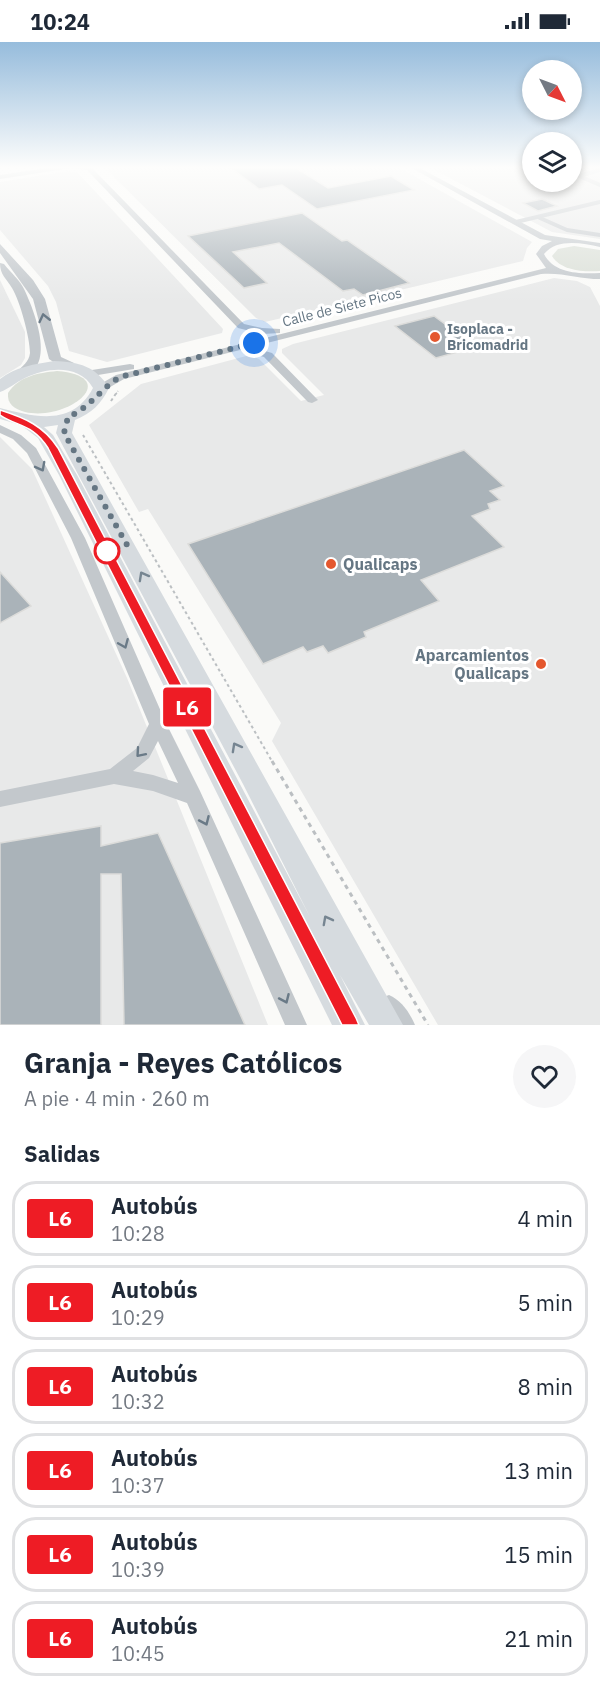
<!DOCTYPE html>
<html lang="es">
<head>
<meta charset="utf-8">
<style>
	body { margin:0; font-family:"IBM Plex Sans",sans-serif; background:#f6f6f7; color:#1f2937; height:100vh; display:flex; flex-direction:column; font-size:22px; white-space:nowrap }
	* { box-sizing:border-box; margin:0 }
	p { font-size:20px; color:#747a83 }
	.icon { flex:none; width:33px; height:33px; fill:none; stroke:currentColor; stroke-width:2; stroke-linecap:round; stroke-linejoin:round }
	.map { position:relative; height:983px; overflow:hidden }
	.details { display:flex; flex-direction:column; background:#fff; flex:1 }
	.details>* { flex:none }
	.badge { padding:0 12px; border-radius:4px; font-size:21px; line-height:39px }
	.needle { width:39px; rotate:132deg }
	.controls { position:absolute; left:522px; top:18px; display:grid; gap:12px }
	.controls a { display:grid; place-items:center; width:60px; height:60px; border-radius:50%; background:#fff; box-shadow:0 3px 9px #0003; font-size:30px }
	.you { position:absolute; width:30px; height:30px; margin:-15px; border:4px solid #fff; border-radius:50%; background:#1a73e8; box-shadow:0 0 0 9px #1a73e833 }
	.map>.badge { position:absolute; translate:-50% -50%; box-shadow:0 0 0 3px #fff }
	h2 { padding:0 24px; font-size:22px; line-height:54px }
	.round { display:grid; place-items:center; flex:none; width:63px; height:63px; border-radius:32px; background:#f6f6f7 }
	.overview { display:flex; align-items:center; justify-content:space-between; height:102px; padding:0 24px }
	h1 { font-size:28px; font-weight:700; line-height:45px }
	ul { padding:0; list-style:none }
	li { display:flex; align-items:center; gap:18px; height:75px; margin:0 12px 9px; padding:0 12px; border:3px solid #e0e1e3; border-radius:24px }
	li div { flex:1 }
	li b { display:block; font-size:22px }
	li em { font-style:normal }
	li .badge { min-width:66px; font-weight:700; text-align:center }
	.status { display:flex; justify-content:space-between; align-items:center; height:42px; padding:0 30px; background:#fff; direction:ltr }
	.status svg { height:16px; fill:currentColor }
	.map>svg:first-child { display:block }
	.built { fill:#e8e9e9 }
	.green { fill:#dadfd7 }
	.building { fill:#aab3b9; stroke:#dcdcda; stroke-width:1.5 }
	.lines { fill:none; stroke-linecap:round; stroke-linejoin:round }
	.path-far2 { stroke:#bbbfc2; stroke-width:1.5; stroke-dasharray:1.5 1.5; stroke-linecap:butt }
	.path-far1 { stroke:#bbbfc2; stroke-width:2; stroke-dasharray:3 3; stroke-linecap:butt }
	.path { stroke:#bbbfc2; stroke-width:3; stroke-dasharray:4.5 4.5; stroke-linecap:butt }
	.service { stroke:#c3c8cc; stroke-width:4 }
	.minor { fill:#c3c8cc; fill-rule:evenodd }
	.tertiary { fill:#c3c8cc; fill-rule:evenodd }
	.secondary { fill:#d6dbdf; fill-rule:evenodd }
	.oneway { stroke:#6a7a87 }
	.oneway2 { stroke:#768591 }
	.line { fill:#ee1c25; stroke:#fff; stroke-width:1.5 }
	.walk { stroke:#657683; stroke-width:6; stroke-dasharray:0 10.8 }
	.poi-dot { fill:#e4572e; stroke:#fff; stroke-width:2 }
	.stop-dot { fill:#fff; stroke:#ee1c25; stroke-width:3 }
	.labels { text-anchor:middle; stroke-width:6; stroke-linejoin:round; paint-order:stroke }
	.far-street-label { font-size:14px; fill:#657683; stroke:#fff }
	.far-poi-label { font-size:14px; font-weight:bold; fill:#657683; stroke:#fff; text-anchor:start }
	.poi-label { font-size:16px; font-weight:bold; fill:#657683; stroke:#fff; text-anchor:start }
</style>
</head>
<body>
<div class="status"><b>10:24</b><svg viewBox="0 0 49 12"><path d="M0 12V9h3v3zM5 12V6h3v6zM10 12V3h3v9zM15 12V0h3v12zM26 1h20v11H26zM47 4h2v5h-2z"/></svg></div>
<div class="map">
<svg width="600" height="983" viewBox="0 0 600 983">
	<rect width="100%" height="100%" fill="#fafaf8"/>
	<g class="built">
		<path d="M103,124H396L532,200L527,206L523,219L265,280L256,276Z"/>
		<path d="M427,124H532V140H572V124H600V197L552,190Z"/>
		<path d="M69,129L78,131L223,287L222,291L107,320L69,309L56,260L48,244L0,188V140Z"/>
		<path d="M554,236L577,239L590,245L600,264V983H438L272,699L281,681L148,467L139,470L89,383L141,342L250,313L259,317L301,359L324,353L282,311V307L293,302Z"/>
		<path d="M0,238L25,290V316L21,323L0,336Z"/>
		<path d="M0,395L32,427L127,636L268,983H0Z"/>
	</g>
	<g class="green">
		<path d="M574,204L600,208V229C584,230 561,229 552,214L558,207Z"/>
		<path d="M57,329C124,335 67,380 25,370C14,367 7,362 8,351C19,334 38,331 57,329Z"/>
	</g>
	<g class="building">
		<path d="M228,124H293L328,146L391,134L414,148L317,167L282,143L259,147Z"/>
		<path d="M542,157L557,164L538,169L523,161Z"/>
		<path d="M302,171L342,199L347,198L409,241L363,253L354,247L343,249L279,201L233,210L267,241L244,246L188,194Z"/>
		<path d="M434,274L476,305L436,316L395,284Z"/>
		<path d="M464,408L504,444L490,449L500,458L488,462L490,467L472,474L504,505L421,538L439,559L364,590L366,595L328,611L323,604L307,610L303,605L263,622L188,502Z"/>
		<path d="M0,530L31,564L0,581Z"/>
		<path d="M101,784V804L158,791L245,983H124L121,832H101V983H0V801Z"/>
	</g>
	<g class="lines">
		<path class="path-far2" d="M116,352L118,349"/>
		<g class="path-far1">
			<path d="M111,359L117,350"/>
			<path d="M83,393L273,721"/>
		</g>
		<path class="path" d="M272,719L428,983"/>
		<g class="service">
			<path d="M600,128L579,134L600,143"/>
			<path d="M540,176L567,188L600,193"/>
			<path d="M516,180L600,160"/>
		</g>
		<g class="minor">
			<path d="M60,124L91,125L244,282L262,286L280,287V291L262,292L238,286L87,128L72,126L0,137V133Z"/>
			<path d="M408,124H416L545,193L600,201V205C582,201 557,196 544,212C554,232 581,232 600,231V237C580,237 561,230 541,232L251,305L272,311L316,356L318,358L312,361L308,360L264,315L240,308L124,337L105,348H97V344L116,333L546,226L536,212L542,204L552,199L540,197Z"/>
			<path d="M130,322L134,323V327L92,334L87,331L92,328Z"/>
			<path d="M0,383L21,393L36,406L85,496L166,681L200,749L307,983H285L187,761L153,749L114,742L0,765V749L110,727L137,706L149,682L71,496L27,411L13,397L0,391ZM158,699L178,741L153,733L133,729L149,716Z"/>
			<path d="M389,953C401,958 410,971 415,983H390L378,964L381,956Z"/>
		</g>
		<g class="tertiary">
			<path d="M0,202L33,238L45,257L61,315L74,321V327H64L49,317L33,257L0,211Z"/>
			<path d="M0,221L4,222C10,230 20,238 24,247C34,268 57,325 23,334L17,330C22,324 29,320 30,311C30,296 20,259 12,246C6,236 0,233 0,221Z"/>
		</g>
		<path class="secondary" d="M54,319C79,320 96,324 109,346C101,362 92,371 75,378L72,391L403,983H369L340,933L365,983H332L59,433L38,396L21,383L0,377V366C35,375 72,385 93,346C80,322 47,325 25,336C16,340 9,347 0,350V337C15,325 35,322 54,319ZM58,383L56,391L243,742L310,875L77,433L53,393L44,385Z"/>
	</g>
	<defs><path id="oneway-chevron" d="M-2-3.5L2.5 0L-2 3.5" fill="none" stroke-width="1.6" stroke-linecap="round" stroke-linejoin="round" transform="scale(1.5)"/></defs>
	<g class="oneway">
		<use href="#oneway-chevron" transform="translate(44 276) rotate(-103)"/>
		<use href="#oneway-chevron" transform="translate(41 425) rotate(62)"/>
		<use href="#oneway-chevron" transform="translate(124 602) rotate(67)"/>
		<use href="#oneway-chevron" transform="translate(140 711) rotate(131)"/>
		<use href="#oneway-chevron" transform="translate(205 779) rotate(66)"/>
		<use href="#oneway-chevron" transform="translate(285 957) rotate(66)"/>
	</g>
	<g class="oneway2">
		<use href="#oneway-chevron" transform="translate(143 534) rotate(-119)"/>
		<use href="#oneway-chevron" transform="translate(236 705) rotate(-119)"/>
		<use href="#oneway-chevron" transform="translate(327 878) rotate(-118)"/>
	</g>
	<linearGradient id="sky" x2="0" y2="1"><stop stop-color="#96bcdc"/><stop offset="0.48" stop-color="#fdfdfc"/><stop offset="1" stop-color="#fdfdfc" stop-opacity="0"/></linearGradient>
	<rect width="600" height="261" fill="url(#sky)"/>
	<path class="line" d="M0,368C25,376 44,384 58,406L356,976L359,983H342L48,406C33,382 18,385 0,373Z"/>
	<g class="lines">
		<path class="walk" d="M107,509L127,503L64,391L68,375C91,365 100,347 120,335L254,301"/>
	</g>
	<g class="poi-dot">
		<circle cx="435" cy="295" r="6"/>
		<circle cx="331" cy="522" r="6"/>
		<circle cx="541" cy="622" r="6"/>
	</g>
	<circle class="stop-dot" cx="107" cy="509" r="12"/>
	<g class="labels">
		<g class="far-street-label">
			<text transform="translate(342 265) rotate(-14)" y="5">Calle de Siete Picos</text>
		</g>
		<g class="far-poi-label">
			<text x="447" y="292">Isoplaca -<tspan x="447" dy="16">Bricomadrid</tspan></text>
		</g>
		<g class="poi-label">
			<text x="343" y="528">Qualicaps</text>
			<text x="529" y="619" text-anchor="end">Aparcamientos<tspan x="529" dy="18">Qualicaps</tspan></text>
		</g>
	</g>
</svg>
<div class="controls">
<a><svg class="needle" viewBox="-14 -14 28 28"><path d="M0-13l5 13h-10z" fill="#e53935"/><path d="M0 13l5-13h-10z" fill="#747a83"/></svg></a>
<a><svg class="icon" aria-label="layers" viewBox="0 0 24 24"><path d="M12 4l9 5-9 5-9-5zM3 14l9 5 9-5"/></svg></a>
</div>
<div class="you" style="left:254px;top:301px"></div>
<b class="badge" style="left:187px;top:665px;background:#ee1c25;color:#fff">L6</b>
</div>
<section class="details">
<div class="overview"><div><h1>Granja - Reyes Católicos</h1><p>A pie · 4 min · 260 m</p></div><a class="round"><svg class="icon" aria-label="heart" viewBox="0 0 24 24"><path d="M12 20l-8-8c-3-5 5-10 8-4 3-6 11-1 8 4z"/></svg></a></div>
<h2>Salidas</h2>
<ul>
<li><span class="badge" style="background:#ee1c25;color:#fff">L6</span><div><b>Autobús</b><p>10:28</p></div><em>4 min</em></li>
<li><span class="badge" style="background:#ee1c25;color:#fff">L6</span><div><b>Autobús</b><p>10:29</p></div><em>5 min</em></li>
<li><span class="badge" style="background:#ee1c25;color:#fff">L6</span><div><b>Autobús</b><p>10:32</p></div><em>8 min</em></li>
<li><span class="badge" style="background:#ee1c25;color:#fff">L6</span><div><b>Autobús</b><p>10:37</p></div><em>13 min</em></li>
<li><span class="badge" style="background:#ee1c25;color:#fff">L6</span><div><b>Autobús</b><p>10:39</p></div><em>15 min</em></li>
<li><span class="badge" style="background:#ee1c25;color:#fff">L6</span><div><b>Autobús</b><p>10:45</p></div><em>21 min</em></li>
</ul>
</section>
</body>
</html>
